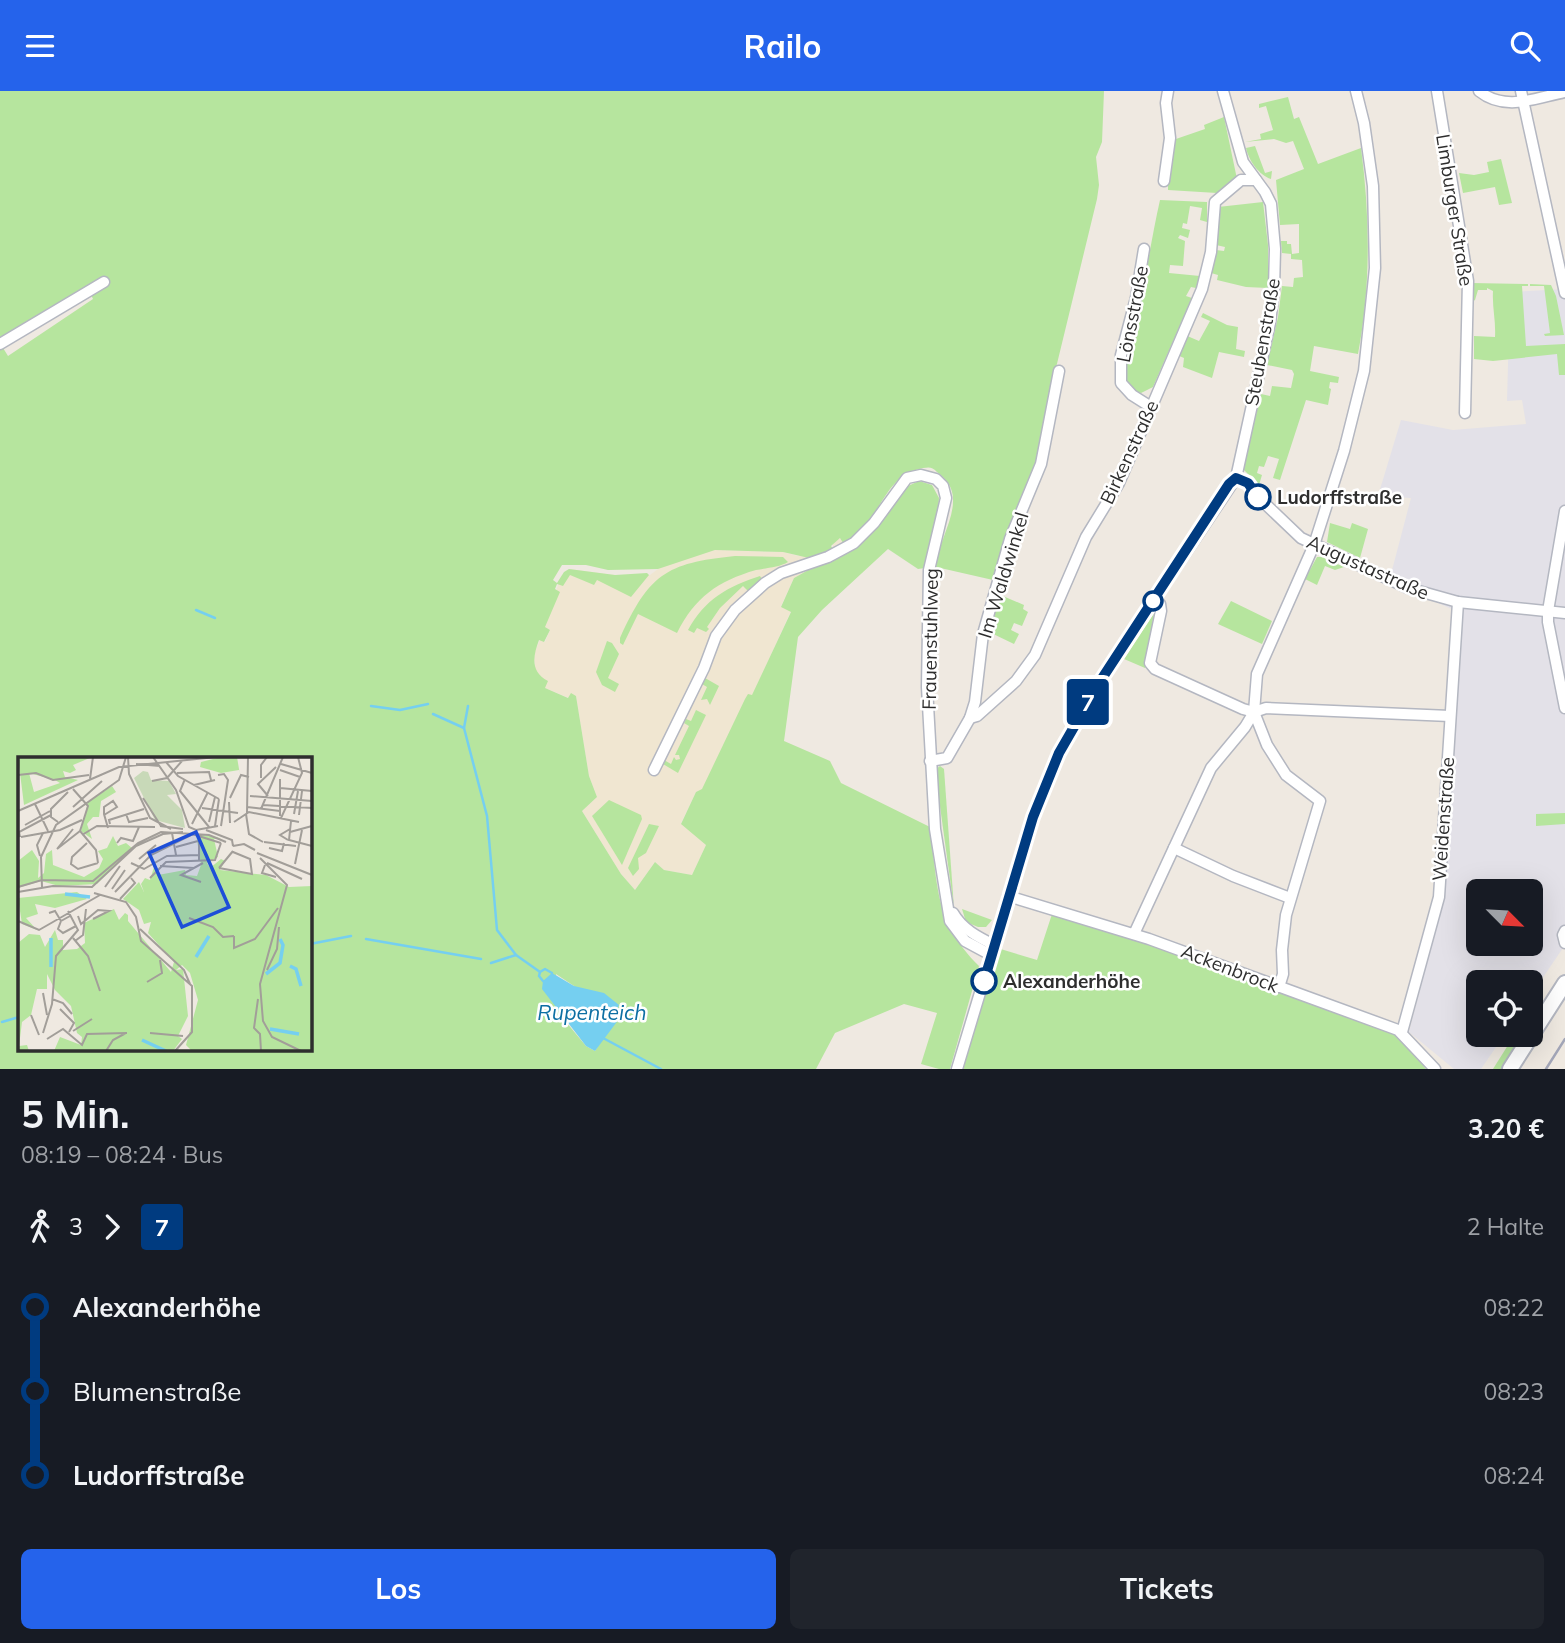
<!DOCTYPE html>
<html lang="de">
<head>
<meta charset="utf-8">
<style>
	body { margin:0; font-family:Mulish,sans-serif; background:#20242c; color:#f1f3f6; height:100vh; display:flex; flex-direction:column; font-size:26px; white-space:nowrap }
	* { box-sizing:border-box; margin:0 }
	p { font-size:23px; color:#9ea1a6 }
	.icon { flex:none; width:38px; height:38px; fill:none; stroke:currentColor; stroke-width:2; stroke-linecap:round; stroke-linejoin:round }
	.map { position:relative; height:978px; overflow:hidden }
	.side { display:flex; flex-direction:column; background:#171b24; flex:1 }
	.side>* { flex:none }
	.badge { padding:0 14px; border-radius:5px; font-size:24px; line-height:46px }
	.needle { width:46px; rotate:114deg }
	.controls { position:absolute; left:1466px; top:788px; display:grid; gap:14px }
	.controls a { display:grid; place-items:center; width:77px; height:77px; border-radius:10px; background:#171b24; box-shadow:0 7px 28px #0002; font-size:35px }
	.map>.badge { position:absolute; translate:-50% -50%; box-shadow:0 0 0 4px #fff }
	.legs { display:flex; align-items:center; gap:10px; height:77px; padding:0 21px; font-size:23px }
	.legs p { margin-inline-start:auto }
	.overview { display:flex; align-items:center; justify-content:space-between; height:119px; padding:0 21px }
	h1 { font-size:38px; font-weight:700; line-height:52px }
	.cta { display:flex; gap:14px; margin-top:auto; padding:14px 21px }
	.cta a { flex:1; height:80px; border-radius:10px; background:#2563eb; color:#fff; font-size:28px; font-weight:700; line-height:80px; text-align:center }
	.cta a+a { background:#20242c; color:#f1f3f6 }
	ul { padding:0 21px; list-style:none }
	li { display:flex; align-items:center; gap:24px; height:84px; font-size:26px }
	li i { display:grid; place-items:center; width:10px; height:100%; margin:0 9px; background:currentColor }
	li i::after { content:''; width:18px; height:18px; margin:-9px; border:5px solid; border-radius:50%; background:#171b24 }
	li p { margin-inline-start:auto }
	li:first-child i { background:linear-gradient(#0000 50%,currentColor 0) }
	li:last-child i { background:linear-gradient(currentColor 50%,#0000 0) }
	header { display:flex; justify-content:space-between; align-items:center; height:91px; padding:0 21px; background:#2563eb; color:#fff; font-size:32px; font-weight:700 }
	.map>svg:first-child { display:block }
	.industrial { fill:#e3e1e8; fill-rule:evenodd }
	.education { fill:#f0e6d1 }
	.green { fill:#b6e59e; fill-rule:evenodd }
	.water { fill:#75cff0 }
	.lines { fill:none; stroke-linecap:round; stroke-linejoin:round }
	.stream { stroke:#75cff0; stroke-width:2.5 }
	.street-casing { stroke:#b4b7c1; stroke-width:13 }
	.secondary-casing { stroke:#b4b7c1; stroke-width:18 }
	.street { stroke:#fff; stroke-width:10 }
	.secondary { stroke:#fff; stroke-width:14 }
	.rail { stroke:#a3a6b8; stroke-width:2.5 }
	.line-1-casing { stroke:#fff; stroke-width:16 }
	.line-1 { stroke:#003b80; stroke-width:10 }
	.stop-1-dot { fill:#fff; stroke:#003b80; stroke-width:3.5 }
	.labels { text-anchor:middle; stroke-width:5; stroke-linejoin:round; paint-order:stroke }
	.street-label { font-size:19px; fill:#2e2e2e; stroke:#fff }
	.stop-label { font-size:19px; font-weight:bold; fill:#2e2e2e; stroke:#fff; text-anchor:start }
	.water-label { font-size:21px; font-style:italic; fill:#0d6fa3; stroke:#fff }
	.inset-river { fill:none; stroke:#75cff0; stroke-width:3.5 }
	.inset-road { fill:none; stroke:#a29e99; stroke-width:2 }
	.view { fill:#1d4ed8; fill-opacity:0.15; stroke:#1d4ed8; stroke-width:3.5 }
	.inset-edge { fill:none; stroke:#2e2e2e; stroke-width:3.5 }
</style>
</head>
<body>
<header><svg class="icon" aria-label="menu" viewBox="0 0 24 24"><path d="M4 6h16M4 12h16M4 18h16"/></svg>Railo<svg class="icon" aria-label="search" viewBox="0 0 24 24"><circle cx="10" cy="10" r="6"/><path d="M15 15l6 6"/></svg></header>
<div class="map">
<svg width="1565" height="978" viewBox="0 0 1565 978">
	<rect width="100%" height="100%" fill="#efe9e1"/>
	<path class="industrial" d="M1565,198V854L1531,904V891H1479V943H1505L1481,978H1454L1409,941L1437,832L1456,520L1409,499L1391,483L1411,407L1378,405L1401,329L1453,339L1526,333L1522,309L1507,310L1510,201ZM1479,800H1531V852H1479Z"/>
	<path class="education" d="M840,447L848,462L835,469L812,477L794,487L781,515L791,520L752,605L746,607L702,699L696,701L681,732L706,754L692,784L664,779L655,771L635,799L621,783L582,720L597,706L589,685L576,605L569,607L545,597L535,579L534,562L540,549L545,551L550,539L544,536L561,485L569,478L615,484H650L658,478L684,467L715,459L783,461L798,465L833,457V451Z"/>
	<g class="green">
		<path d="M0,0H1104L1102,51L1096,66L1099,94L1097,108L1055,281L1036,374L993,489L936,476C938,452 954,429 953,408C953,396 946,388 937,381C932,376 930,376 923,377C889,384 885,412 864,436C858,443 851,447 843,452L840,447L831,455L833,458L809,467L783,461L715,459L658,478L608,479L586,474H562L553,489L557,492L564,481L569,478L615,484L647,482L649,484L631,506L597,489L594,494L570,484L563,495L557,493L555,498L560,501L545,536L550,539L544,551L539,549C533,565 530,581 548,590L545,597L568,607L571,602L576,605L589,685L597,706L582,720L621,783L635,799L655,771L664,779L692,784L706,754L681,733L696,701L702,698L745,608L748,603L752,604L791,521L781,516L794,487L812,477L835,469L848,462L877,435L908,395L919,390L932,394L939,407L938,423L925,477L918,478L888,458L822,519L798,546L784,650L830,670L841,692L930,736C938,795 934,830 979,875L950,978H939L921,973L937,922L904,913L835,942L816,978H0V252L8,265L93,208L87,195L0,249ZM19,668H310V959H19ZM556,883L574,895L608,939L595,960L586,955L561,925Z"/>
		<path d="M1288,6L1294,28L1299,26L1318,73L1361,57C1370,125 1371,195 1358,263L1314,255L1310,280L1339,286L1338,292L1330,291L1329,297L1331,298L1328,314L1306,309L1280,389L1273,387L1279,368L1268,365L1264,376L1259,375L1257,382L1262,384L1259,394L1243,378L1261,303L1270,305L1272,295L1291,297L1294,283L1292,279L1267,274L1278,226L1282,195L1293,196L1294,187L1303,186L1302,169L1291,168V163L1282,162L1281,150H1287V153H1291L1292,163L1299,162V133L1280,134L1276,89L1304,78L1293,50L1286,52L1274,48L1245,51L1261,48L1260,43L1273,39L1266,15L1259,17V13Z"/>
		<path d="M1224,26L1237,88L1217,102L1168,99V69L1173,49L1205,38L1204,34Z"/>
		<path d="M1255,55L1265,82L1272,80L1271,88C1259,84 1249,70 1246,57Z"/>
		<path d="M1501,68L1512,112L1499,114L1495,96L1463,102L1459,82L1474,84L1489,81L1487,71Z"/>
		<path d="M1160,109L1207,111V131L1200,129L1202,117L1190,115L1187,133L1183,132L1182,137L1190,139L1188,147L1180,144L1178,147L1185,150L1183,175L1170,174L1169,182L1200,185L1196,197L1191,196L1186,205L1192,207L1153,296L1141,302C1134,300 1128,298 1126,289C1121,263 1134,239 1139,215C1147,180 1152,144 1160,109Z"/>
		<path d="M1263,111L1268,154V197L1246,196L1217,189L1218,184L1211,182L1216,159L1224,160L1225,156L1216,154L1218,116Z"/>
		<path d="M1471,192L1528,193V195H1522L1526,255L1565,253V284H1559L1557,263L1493,270L1474,268V245L1495,246C1496,230 1492,216 1493,200L1487,197V199H1478L1475,209L1472,211Z"/>
		<path d="M1530,193L1551,194L1556,205L1564,244L1545,245L1544,243L1550,242L1544,195H1530Z"/>
		<path d="M1203,222L1227,234L1238,236L1236,258L1245,260L1244,266L1219,261L1212,287L1183,276L1184,267L1177,264L1185,244L1199,250L1210,230L1201,226Z"/>
		<path d="M1330,432L1350,438L1352,432L1368,438L1360,467L1327,451Z"/>
		<path d="M735,465L783,466L788,471C780,476 767,477 756,479C718,490 695,506 677,542L638,523L623,554L620,552V547C649,484 665,472 735,465Z"/>
		<path d="M1317,466H1322L1344,476L1335,479L1325,475L1317,494L1305,488Z"/>
		<path d="M760,485L762,488L748,500L743,495L720,517L707,536L709,538L706,541L697,537L694,542L688,539C704,509 728,495 760,485Z"/>
		<path d="M998,503L1024,514L1023,518L1028,521L1022,535L1014,532L1011,539L1019,543L1014,553L987,540Z"/>
		<path d="M1231,510L1272,530L1262,553L1218,533Z"/>
		<path d="M1154,522L1145,577L1124,568Z"/>
		<path d="M607,550L612,552L619,563L608,587L619,593L615,601L602,594L596,581Z"/>
		<path d="M705,587L719,595L710,614L707,608L701,609L707,596L702,593Z"/>
		<path d="M696,619L706,624L678,682L663,673L664,669L671,673L674,666L676,669L680,668L679,664H675L689,635L684,632L686,628L691,630Z"/>
		<path d="M940,675L944,678L954,817L935,679Z"/>
		<path d="M609,709L641,724L642,728L622,774L592,725Z"/>
		<path d="M1565,722V733L1536,735V723Z"/>
		<path d="M649,733L659,735L646,762L638,767L639,778L633,785L628,777Z"/>
		<path d="M962,818L992,829L986,836H978L966,831Z"/>
		<path d="M1053,820L1148,850L1395,940L1426,978H959L994,856L1037,869Z"/>
		<path d="M1515,943H1523L1501,978H1493Z"/>
	</g>
	<path class="water" d="M552,882L574,895L604,902L619,914L616,921L619,928L595,960L586,955L542,898L543,890Z"/>
	<g class="lines">
		<g class="stream">
			<path d="M196,519L215,527"/>
			<path d="M371,615L400,619L428,613"/>
			<path d="M468,615L464,637L487,725L497,839L516,864L540,881L539,885L543,890"/>
			<path d="M433,623L464,637"/>
			<path d="M366,848L481,868"/>
			<path d="M310,853L351,845"/>
			<path d="M491,872L516,864"/>
			<path d="M540,881L545,878L552,882"/>
			<path d="M2,931L19,926"/>
			<path d="M603,947L661,978"/>
		</g>
		<g class="street-casing">
			<g id="street">
				<path d="M1223,0L1243,71L1265,101L1271,113L1275,158L1274,198L1270,232L1236,387"/>
				<path d="M1437,0L1468,190L1465,322"/>
				<path d="M1479,0C1505,21 1535,7 1565,1"/>
				<path d="M1521,0L1565,202"/>
				<path d="M1164,90L1170,47L1166,12L1168,0"/>
				<path d="M1144,158L1136,207L1121,264V292L1132,304L1151,316"/>
				<path d="M0,253L104,191"/>
				<path d="M1236,387L1248,392L1258,406L1301,447L1408,497L1458,511L1565,522"/>
				<path d="M1565,420L1548,520V531L1565,617"/>
				<path d="M1154,508L1160,513L1161,520L1150,572L1155,578L1243,618L1254,621L1266,617L1450,625"/>
				<path d="M1254,621L1267,654L1286,684L1320,710L1286,824L1282,859L1283,883L1279,896"/>
				<path d="M970,627L977,625L1016,590L1035,564L1086,446L1119,392L1202,198L1211,161L1215,111L1241,89H1256"/>
				<path d="M930,670L947,667L970,627L975,611L983,543L1010,448L1041,373L1059,280"/>
				<path d="M654,679L704,577L716,545L735,519L765,492L781,482L828,466L854,452L874,432L907,387L921,384L936,388L943,395L946,407L929,479L927,596L935,738L950,830L965,850L991,864"/>
				<path d="M1174,757L1233,785L1290,807"/>
				<path d="M1008,805L1149,848L1398,939L1435,978"/>
				<path d="M953,822C962,838 978,846 994,854"/>
				<path d="M1565,840L1563,844L1565,852"/>
				<path d="M1134,843L1211,677L1245,636L1254,621L1257,583L1314,454L1344,360L1364,280L1375,177L1373,95L1364,32L1356,0"/>
				<path d="M1402,941L1439,806L1458,511"/>
				<path d="M957,978L1033,726L1059,662L1101,588L1236,387"/>
			</g>
		</g>
		<g class="secondary-casing">
			<path id="secondary" d="M1510,978L1565,892"/>
		</g>
		<use href="#street" class="street"/>
		<use href="#secondary" class="secondary"/>
		<path class="rail" d="M1546,978L1565,948"/>
	</g>
	<g class="lines">
		<g class="line-1-casing">
			<path id="line-1" d="M984,890L1033,726L1059,662L1101,589L1229,393L1236,387L1248,392L1258,406"/>
		</g>
		<use href="#line-1" class="line-1"/>
	</g>
	<g class="stop-1-dot">
		<circle cx="1258" cy="406" r="12"/>
		<circle cx="1153" cy="510" r="9"/>
		<circle cx="984" cy="890" r="12"/>
	</g>
	<g class="labels">
		<g class="street-label">
			<text transform="translate(1455 119) rotate(81)" y="7">Limburger Straße</text>
			<text transform="translate(1132 223) rotate(-79)" y="7">Lönsstraße</text>
			<text transform="translate(1262 251) rotate(-80)" y="7">Steubenstraße</text>
			<text transform="translate(1129 361) rotate(-65)" y="7">Birkenstraße</text>
			<text transform="translate(1368 476) rotate(24)" y="7">Augustastraße</text>
			<text transform="translate(1003 484) rotate(-73)" y="7">Im Waldwinkel</text>
			<text transform="translate(930 548) rotate(-89)" y="7">Frauenstuhlweg</text>
			<text transform="translate(1443 728) rotate(-86)" y="7">Weidenstraße</text>
			<text transform="translate(1230 877) rotate(21)" y="7">Ackenbrock</text>
		</g>
		<g class="stop-label">
			<text x="1277" y="413">Ludorffstraße</text>
			<text x="1003" y="897">Alexanderhöhe</text>
		</g>
		<g class="water-label">
			<text x="592" y="929">Rupenteich</text>
		</g>
	</g>
	<g transform="translate(18 666)">
		<rect width="294" height="294" fill="#efe9e1"/>
		<path d="M0,0H74L55,8L58,13L52,16L45,14L47,20L60,23L6,48ZM11,16L37,23L42,26L16,35ZM203,0H219L222,18L221,13L203,16L182,10L183,5ZM94,29L98,35L83,44L81,60H75L69,67L74,82L63,74L70,45ZM178,77L199,80L203,82H196L200,100L189,106L192,111L203,102L207,104L202,113L248,118L271,130L294,129V294H174L168,288L180,243L172,216L164,208L158,213L165,212L170,259L160,279L164,282L155,294H36L42,280L63,288L64,280L59,276L53,249L37,233L29,217V232H19L13,258L4,265L1,289L9,288L11,294H0V186L11,177L22,178L27,190L37,173L40,183H45V193L59,192L67,186L66,166L96,152L101,163L107,156L110,158V164L153,215L156,205L130,176L133,165L126,167L121,153L105,142L121,125L126,135L123,127L127,121L132,123L136,110L140,118L167,113L168,118L179,119L183,108ZM95,79L100,89L108,86L114,91L79,127L41,129L23,124L0,131V104L14,93L21,104L20,121L26,116L28,97L34,93L35,108L66,120L81,111L85,102L80,94L89,91ZM59,135L69,142L37,151L17,147L20,157L8,161L19,173L4,167L0,141Z" fill="#b6e59e" fill-rule="evenodd"/>
		<path d="M125,14L130,15L133,23L151,24L158,37L149,38L164,53L167,71L137,63L116,21Z" fill="#c8d9b8"/>
		<path class="inset-river" d="M47,137L72,140M178,200L191,179M272,209L278,212L283,229M33,210V181M248,217L262,206L265,188L262,182M252,272L281,277M124,283L148,294"/>
		<path class="inset-road" d="M110,0L111,17L132,61L153,72M135,0L158,33L171,70L178,73L200,69M148,5L160,19L201,42M118,7L142,9M263,7L294,16M262,13L282,20M159,16L191,15L193,23M0,18L18,16L35,23L71,18M200,18L206,17L210,23L203,69M243,21V8L249,0M72,22L75,0M167,22L162,34L191,70M134,24L149,21L164,4M176,28L197,23M262,31L294,34M55,32L70,49L62,74L78,93L80,106M232,39L294,44M250,39L240,27L258,10M125,41L143,69M212,41L223,18L231,20M211,45L212,66M17,47L30,74M245,48L294,51M55,50L84,24M229,50L262,54M184,51L220,56M243,52L265,0M0,54L101,10L198,0M229,56L230,0M108,57L111,65L130,61M228,57L231,77L245,85M276,57L280,34M86,58L99,50L95,44L86,50V57L90,71M281,58L284,34M262,59V22M263,61L284,16L280,0M273,64L271,83L294,89M40,65L33,60V52L50,35M191,65L197,40M216,65L231,55L281,65M92,67L91,63L126,52M174,67L190,35M7,68L32,54M142,69L165,72M197,69L201,42M188,73L214,83L215,89M272,75L294,69M154,76L158,98M174,77L203,86M64,78L79,69L137,70M181,78V105M2,80L1,75L33,58M3,80L42,73L64,63M270,83L262,78L272,72M246,85L278,89M69,86L54,100L53,107L60,112L80,106M99,86L103,81L115,84L121,70M215,89L226,87L237,93M158,90L180,84M251,91L264,94L266,86M39,92L62,74M39,92L55,72M239,96L294,118M22,99L19,88L25,76M242,101L269,128L242,227L245,264L254,280L283,294M121,102L138,88M113,106L126,112L149,99L181,98M249,106L284,122M277,107L284,73M247,108L244,116L258,120M142,109L176,111M201,111L234,117L232,102L215,95M201,111L215,94M132,121L148,105L197,103L203,86M183,125L163,118L185,106M0,130L24,123L75,124L120,86L143,75L191,78L208,85M24,130L23,100L38,68L101,23L108,0M87,130L102,109M94,132L107,113M0,135L35,129L74,130L118,89L145,77L165,75M97,135L133,98L175,77M76,136L108,145L118,160L123,184L174,229V275L157,294M102,142L117,126L113,121M31,156L37,154L43,164L52,159M60,159L63,167L80,153L91,154L75,162M171,161L195,170L205,180L216,179M0,164L21,173L82,138M43,164L40,172L45,176L58,169M122,172L166,213L172,227M216,179V191L237,182L260,151M55,181L70,199L82,234M57,184L65,178L68,152M249,213L259,192L261,170M129,225L144,216L142,203M25,236L29,258M34,242L45,246L54,257M240,242L236,271L242,277L243,294M42,252L56,266L51,275M13,258L21,278M55,274L74,262M25,276L34,247L38,199L60,173L50,154M132,276L165,279M29,282L45,272L64,288L69,277L109,276M88,294L95,283L108,276"/>
		<path class="view" d="M178,75L211,150L164,170L131,96Z"/>
		<rect width="294" height="294" class="inset-edge"/>
	</g>
</svg>
<div class="controls">
<a><svg class="needle" viewBox="-14 -14 28 28"><path d="M0-13l5 13h-10z" fill="#e53935"/><path d="M0 13l5-13h-10z" fill="#9ea1a6"/></svg></a>
<a><svg class="icon" aria-label="locate" viewBox="0 0 24 24"><circle cx="12" cy="12" r="6"/><path d="M12 2v4M12 18v4M2 12h4M18 12h4"/></svg></a>
</div>
<b class="badge" style="left:1088px;top:611px;background:#003b80;color:#fff">7</b>
</div>
<section class="side">
<div class="overview"><div><h1>5 Min.</h1><p>08:19 – 08:24 · Bus</p></div><b>3.20 €</b></div>
<div class="legs"><svg class="icon" aria-label="walk" viewBox="0 0 24 24"><circle cx="13" cy="4" r="2"/><path d="M13 8l-2 6 4 7M11 14l-3 7M7 12l3-4h3l4 4"/></svg>3<svg class="icon" aria-label="forward" viewBox="0 0 24 24"><path d="M9 5l7 7-7 7"/></svg><b class="badge" style="background:#003b80;color:#fff">7</b><p>2 Halte</p></div>
<ul>
<li><i style="color:#003b80"></i><b>Alexanderhöhe</b><p>08:22</p></li>
<li><i style="color:#003b80"></i><span>Blumenstraße</span><p>08:23</p></li>
<li><i style="color:#003b80"></i><b>Ludorffstraße</b><p>08:24</p></li>
</ul>
<div class="cta"><a>Los</a><a>Tickets</a></div>
</section>
</body>
</html>
